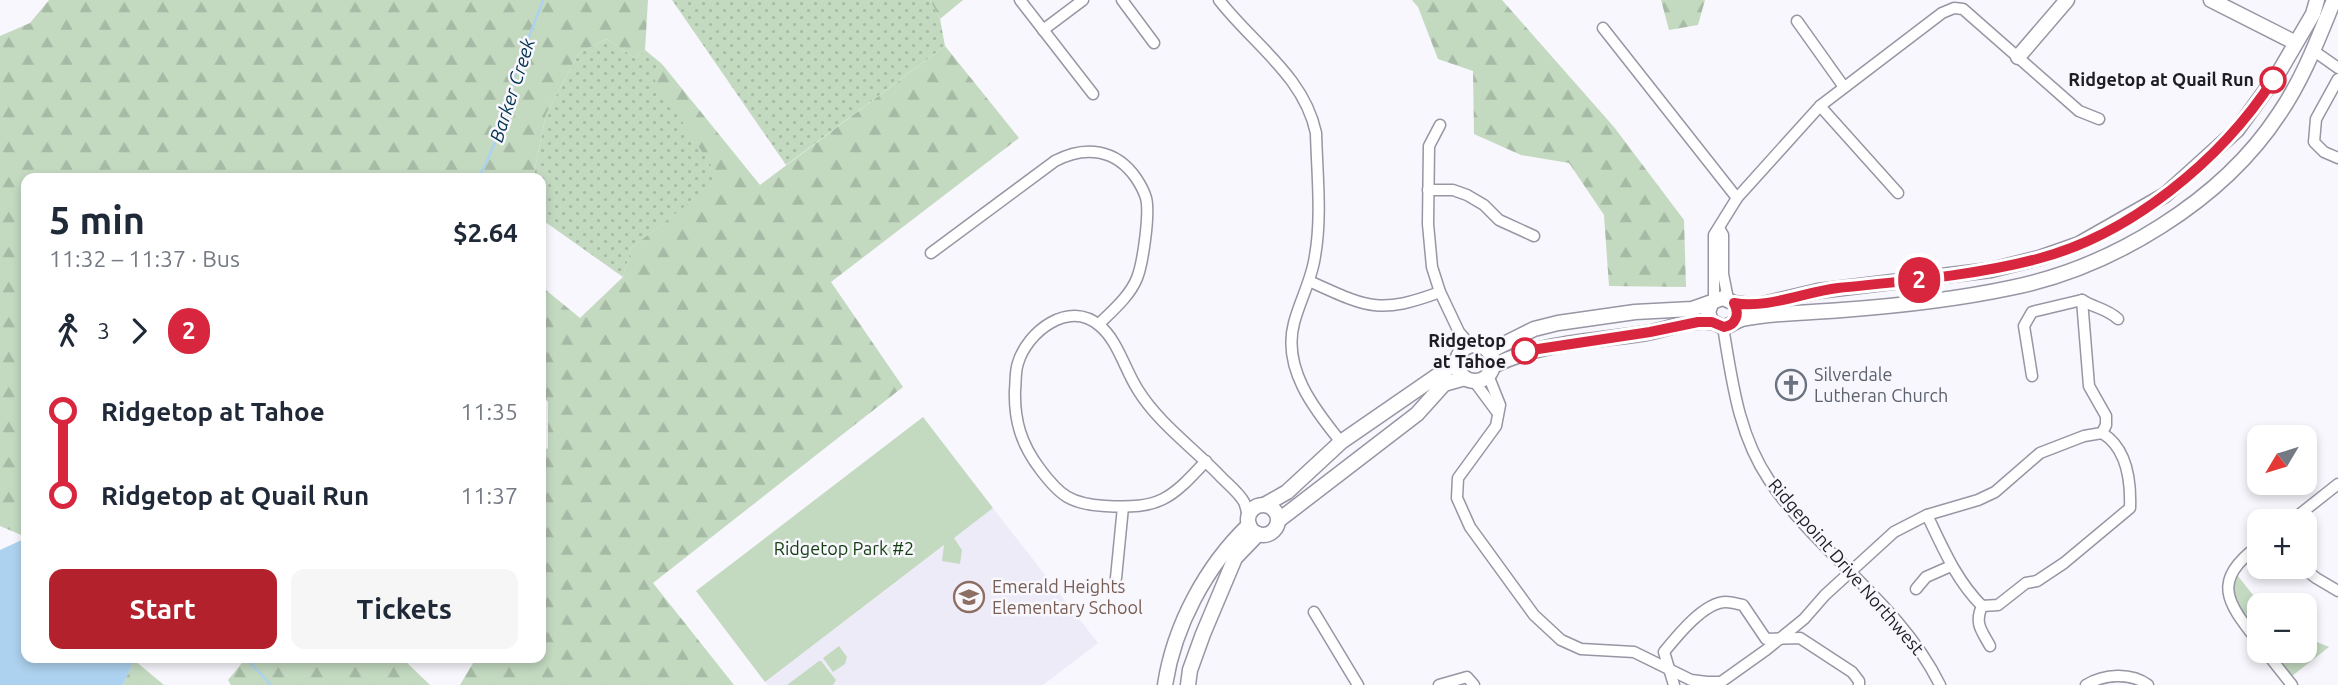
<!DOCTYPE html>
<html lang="en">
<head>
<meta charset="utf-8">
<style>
	body { margin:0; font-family:Ubuntu,sans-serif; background:#f6f6f7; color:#1f2937; height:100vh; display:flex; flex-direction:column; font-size:26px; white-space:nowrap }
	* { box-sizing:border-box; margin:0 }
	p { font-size:23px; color:#747a83 }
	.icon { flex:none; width:38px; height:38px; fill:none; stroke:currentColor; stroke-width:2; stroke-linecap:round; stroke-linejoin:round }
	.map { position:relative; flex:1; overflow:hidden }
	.sheet { position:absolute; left:21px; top:173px; width:525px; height:490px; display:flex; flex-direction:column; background:#fff; border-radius:14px; box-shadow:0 4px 10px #0003 }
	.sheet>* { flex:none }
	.badge { padding:0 14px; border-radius:23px; font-size:24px; line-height:46px }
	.needle { width:46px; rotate:232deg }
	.buttons { position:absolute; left:2247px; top:425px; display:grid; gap:14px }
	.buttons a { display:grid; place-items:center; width:70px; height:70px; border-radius:14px; background:#fff; box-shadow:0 4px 10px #0003; font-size:35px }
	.map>.badge { position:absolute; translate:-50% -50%; box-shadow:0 0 0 4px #fff }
	.legs { display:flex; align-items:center; gap:10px; height:77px; padding:0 28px; font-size:23px }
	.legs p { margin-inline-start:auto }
	.summary { display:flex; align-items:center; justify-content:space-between; height:119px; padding:0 28px }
	h1 { font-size:38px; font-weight:700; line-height:52px }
	.primary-button { display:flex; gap:14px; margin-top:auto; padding:14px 28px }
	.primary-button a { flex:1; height:80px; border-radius:14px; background:#b3222c; color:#fff; font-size:28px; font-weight:700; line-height:80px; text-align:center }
	.primary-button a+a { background:#f6f6f7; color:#1f2937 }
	ul { padding:0 28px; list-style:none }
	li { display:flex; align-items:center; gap:24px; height:84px; font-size:26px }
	li i { display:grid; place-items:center; width:10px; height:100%; margin:0 9px; background:currentColor }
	li i::after { content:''; width:18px; height:18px; margin:-9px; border:5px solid; border-radius:50%; background:#fff }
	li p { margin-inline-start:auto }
	li:first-child i { background:linear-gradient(#0000 50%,currentColor 0) }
	li:last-child i { background:linear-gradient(currentColor 50%,#0000 0) }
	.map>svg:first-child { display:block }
	.built { fill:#eeebf9 }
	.grass { fill:url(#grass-dots) }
	.forest { fill:url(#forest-firs) }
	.green { fill:#c3d9c0 }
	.water { fill:#add2ef }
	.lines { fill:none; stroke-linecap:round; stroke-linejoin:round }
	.stream { stroke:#add2ef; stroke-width:2.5 }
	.street-casing { stroke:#9895a4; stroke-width:13 }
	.secondary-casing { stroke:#9895a4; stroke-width:17 }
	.street { stroke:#fff; stroke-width:10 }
	.secondary { stroke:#fff; stroke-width:14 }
	.line-1-casing { stroke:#fff; stroke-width:16 }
	.line-1 { stroke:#d7263d; stroke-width:10 }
	.stop-1-dot { fill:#fff; stroke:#d7263d; stroke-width:3.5 }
	.labels { text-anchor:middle; stroke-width:5; stroke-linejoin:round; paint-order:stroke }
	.stop-label { font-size:18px; font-weight:bold; fill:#1f1d23; stroke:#f8f7fd; text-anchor:end }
	.worship-label { font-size:18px; fill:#5b616d; stroke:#f8f7fd; text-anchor:start }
	.park-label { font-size:18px; fill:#143e10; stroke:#f8f7fd }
	.street-label { font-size:18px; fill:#1f1d23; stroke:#f8f7fd }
	.education-label { font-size:18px; fill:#785e54; stroke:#f8f7fd; text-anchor:start }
	.water-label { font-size:19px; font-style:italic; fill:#03334f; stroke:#f8f7fd }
</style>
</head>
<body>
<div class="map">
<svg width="2338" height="685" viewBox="0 0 2338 685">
	<defs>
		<pattern id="grass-dots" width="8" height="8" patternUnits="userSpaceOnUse" patternTransform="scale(1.75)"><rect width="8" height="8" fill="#c3d9c0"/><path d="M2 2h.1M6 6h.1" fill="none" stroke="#a7baa5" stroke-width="1.8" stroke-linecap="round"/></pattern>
		<pattern id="forest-firs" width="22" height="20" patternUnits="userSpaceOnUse" patternTransform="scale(1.75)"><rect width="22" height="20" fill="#c3d9c0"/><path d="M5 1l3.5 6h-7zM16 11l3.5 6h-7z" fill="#a7baa5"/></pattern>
	</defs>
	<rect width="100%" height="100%" fill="#f8f7fd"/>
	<path class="built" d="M993,508L1098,643L1043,685H768L765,682Z"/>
	<g class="grass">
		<path d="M672,0H930L940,19L945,46L786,165Z"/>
		<path d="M607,39L635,58L645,50L662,64L651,73L721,179L631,248L623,277L541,219V178H533L546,114L579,53Z"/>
	</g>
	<g class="forest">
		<path d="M49,0H648L645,50L635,58L607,39L579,53L546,114L533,178H26V537L0,526V36L30,23Z"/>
		<path d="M930,0H963L940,19Z"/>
		<path d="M1412,0H1502L1614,127L1684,220L1686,287L1609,286L1604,215L1569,163L1521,155L1474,134L1473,71L1438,59L1418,7Z"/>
		<path d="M1661,0H1705L1698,25L1669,30Z"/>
		<path d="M945,46L1019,138L831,282L903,387L653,583L734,685H460L476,658H541V453L548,448V402L541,394V286L580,318L623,277L631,248L720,179L650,73L662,64L760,185Z"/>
		<path d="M246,658H402L430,685H231L228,680Z"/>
		<path d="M134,660L164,685H123Z"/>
	</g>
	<g class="green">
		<path d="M923,417L993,508L954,538L962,550L960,564L942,561L944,545L765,682L696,591Z"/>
		<path d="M2234,571L2261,605L2259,606V643L2231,602Z"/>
		<path d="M2305,637L2329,647L2287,680L2265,651H2305Z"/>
		<path d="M839,646L847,657L845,664L833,672L823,658Z"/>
		<path d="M819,661H821L836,680L833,685H787Z"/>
	</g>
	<path class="water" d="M26,538V658H135L123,685H0V550Z"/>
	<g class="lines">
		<g class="stream">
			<path d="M479,178L504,123L515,74L543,0"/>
			<path d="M246,658L271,685"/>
		</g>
		<g class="street-casing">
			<g id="street">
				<path d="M1020,0L1093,94"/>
				<path d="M1122,0L1154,43"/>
				<path d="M1219,0C1253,44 1304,76 1316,133C1317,173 1322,217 1315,256C1312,279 1300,300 1294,323C1282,368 1314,409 1341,442"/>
				<path d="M1797,21L1844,87"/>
				<path d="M1603,28L1737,198"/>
				<path d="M1043,30L1083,0"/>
				<path d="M2314,51L2338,68"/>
				<path d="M2338,79L2316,119L2314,142L2324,152L2338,158"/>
				<path d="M1820,106L1898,193"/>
				<path d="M1440,125L1429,146L1428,224L1432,267L1440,292L1459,332L1470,345"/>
				<path d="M1428,190H1453L1467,195L1484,205L1499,220L1534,236"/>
				<path d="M1719,228L1723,235V274L1728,299"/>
				<path d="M931,253L1055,161C1085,145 1116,149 1136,178C1140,184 1144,191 1146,198C1150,213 1143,263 1137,278C1130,296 1112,311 1099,324"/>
				<path d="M1309,281C1367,307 1378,315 1440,292"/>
				<path d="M1714,300V235L1737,198L1820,106L1942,13L1954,8L1963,9L2079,111L2099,119"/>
				<path d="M2082,300L2089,386L2106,416V425L2102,433"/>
				<path d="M1723,327C1732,380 1738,434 1769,480C1818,554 1900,603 1940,685"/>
				<path d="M1488,375L1500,405L1496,426L1458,478L1457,498L1470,527L1534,615L1561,640L1581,649L1634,652L1691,680L1707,682H1721L1766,650L1804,619L1825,595L1894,532L1927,515L1978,500L1995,492L2040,453L2084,436L2102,433"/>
				<path d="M2032,376L2024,326L2032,312L2082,300C2094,308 2106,308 2118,319"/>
				<path d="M1474,381L1497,412"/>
				<path d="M1206,461C1170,500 1160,509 1105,506C1071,504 1060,496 1040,469C1021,444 1014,420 1015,390C1016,381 1015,371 1018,363C1027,332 1069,299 1100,326C1118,341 1125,370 1138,390C1159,424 1195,449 1222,478C1229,485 1239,493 1244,502C1246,506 1247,513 1248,517"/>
				<path d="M1927,515C1943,548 1956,580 1982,606L1998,605L2026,583L2037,581L2064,563L2130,508C2131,481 2127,448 2102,433"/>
				<path d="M2290,522L2338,484"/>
				<path d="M2259,545C2210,582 2227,602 2259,643"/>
				<path d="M2302,567L2316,578L2338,591"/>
				<path d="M1116,578L1123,507"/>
				<path d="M1916,589L1926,577L1951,566"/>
				<path d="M1982,606C1974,624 1982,631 1990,646"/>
				<path d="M1314,612L1358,685"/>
				<path d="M2265,651L2292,685"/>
				<path d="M1439,685L1467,677L1474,685"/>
				<path d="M1674,685L1664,652C1677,636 1704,602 1726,602C1731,602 1738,604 1743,605L1766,639L1800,638L1852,672L1859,681V685"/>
				<path d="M2086,685C2104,674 2131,672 2148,685"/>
			</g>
		</g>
		<g class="secondary-casing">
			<g id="secondary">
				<path d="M2211,0L2294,42"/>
				<path d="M2018,57L2067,0"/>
				<path d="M1711,304L1708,312L1711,321L1723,327C1731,326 1735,321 1742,319C1774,312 1810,313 1842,310C1896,306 1958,299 2010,288C2111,268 2222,201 2279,114C2303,79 2318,39 2334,0"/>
				<circle cx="1475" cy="363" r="18"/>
				<path d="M1486,348H1496L1534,329L1558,323L1635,312L1692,309L1723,298L1734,303L1755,306L1818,291L1991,270L2039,258L2079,244L2165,195L2237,130L2279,72L2313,14L2317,0"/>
				<path d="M1493,366C1541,342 1595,341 1647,333C1669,329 1690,319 1712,322"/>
				<path d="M1266,504L1287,492L1341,442L1457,362"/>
				<circle cx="1263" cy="520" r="15"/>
				<path d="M1279,520L1417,414L1444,384L1465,378"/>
				<path d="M1165,685C1174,626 1206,566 1249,525"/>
				<path d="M1188,685L1190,670L1203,634L1235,558L1258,534"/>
			</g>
		</g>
		<use href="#street" class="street"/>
		<use href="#secondary" class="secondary"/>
	</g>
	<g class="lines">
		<g class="line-1-casing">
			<path id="line-1" d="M1525,351L1650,332L1698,322H1712L1724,327C1736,325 1740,314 1734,303C1768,309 1804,292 1838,288C1905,281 1972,276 2037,259C2130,235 2221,160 2273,80"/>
		</g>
		<use href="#line-1" class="line-1"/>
	</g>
	<defs>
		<g id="church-ring" transform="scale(1.575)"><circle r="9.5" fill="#f8f7fd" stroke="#6b7280" stroke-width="1.5"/><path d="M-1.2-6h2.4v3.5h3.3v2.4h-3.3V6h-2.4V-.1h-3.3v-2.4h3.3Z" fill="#6b7280"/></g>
		<g id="school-ring" transform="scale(1.575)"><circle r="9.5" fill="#f8f7fd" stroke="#8d6e63" stroke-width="1.5"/><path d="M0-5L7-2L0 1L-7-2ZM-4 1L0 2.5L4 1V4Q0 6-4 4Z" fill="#8d6e63"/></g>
	</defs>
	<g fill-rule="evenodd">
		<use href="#church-ring" x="1791" y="385"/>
		<use href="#school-ring" x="969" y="597"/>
	</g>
	<g class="stop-1-dot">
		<circle cx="2273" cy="80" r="12"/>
		<circle cx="1525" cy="351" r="12"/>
	</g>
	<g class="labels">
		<g class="stop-label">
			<text x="2254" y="86">Ridgetop at Quail Run</text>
			<text x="1506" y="347">Ridgetop<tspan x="1506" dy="21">at Tahoe</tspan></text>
		</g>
		<g class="worship-label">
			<text x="1814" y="381">Silverdale<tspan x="1814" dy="21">Lutheran Church</tspan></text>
		</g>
		<g class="park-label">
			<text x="844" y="555">Ridgetop Park #2</text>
		</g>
		<g class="street-label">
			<text transform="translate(1846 567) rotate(49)" y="6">Ridgepoint Drive Northwest</text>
		</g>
		<g class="education-label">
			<text x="992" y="593">Emerald Heights<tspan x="992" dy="21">Elementary School</tspan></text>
		</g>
		<g class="water-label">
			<text transform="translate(512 90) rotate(-72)" y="7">Barker Creek</text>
		</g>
	</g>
</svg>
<div class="buttons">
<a><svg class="needle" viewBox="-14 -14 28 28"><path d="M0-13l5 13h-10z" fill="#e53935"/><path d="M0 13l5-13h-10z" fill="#747a83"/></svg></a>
<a>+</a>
<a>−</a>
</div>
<b class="badge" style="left:1919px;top:280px;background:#d7263d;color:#fff">2</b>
<section class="sheet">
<div class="summary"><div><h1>5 min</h1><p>11:32 – 11:37 · Bus</p></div><b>$2.64</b></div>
<div class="legs"><svg class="icon" aria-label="walk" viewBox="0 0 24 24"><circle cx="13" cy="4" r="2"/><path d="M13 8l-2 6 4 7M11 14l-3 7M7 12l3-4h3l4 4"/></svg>3<svg class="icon" aria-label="forward" viewBox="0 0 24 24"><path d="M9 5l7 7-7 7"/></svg><b class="badge" style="background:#d7263d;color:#fff">2</b></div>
<ul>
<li><i style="color:#d7263d"></i><b>Ridgetop at Tahoe</b><p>11:35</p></li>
<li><i style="color:#d7263d"></i><b>Ridgetop at Quail Run</b><p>11:37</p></li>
</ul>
<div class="primary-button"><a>Start</a><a>Tickets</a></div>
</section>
</div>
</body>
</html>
